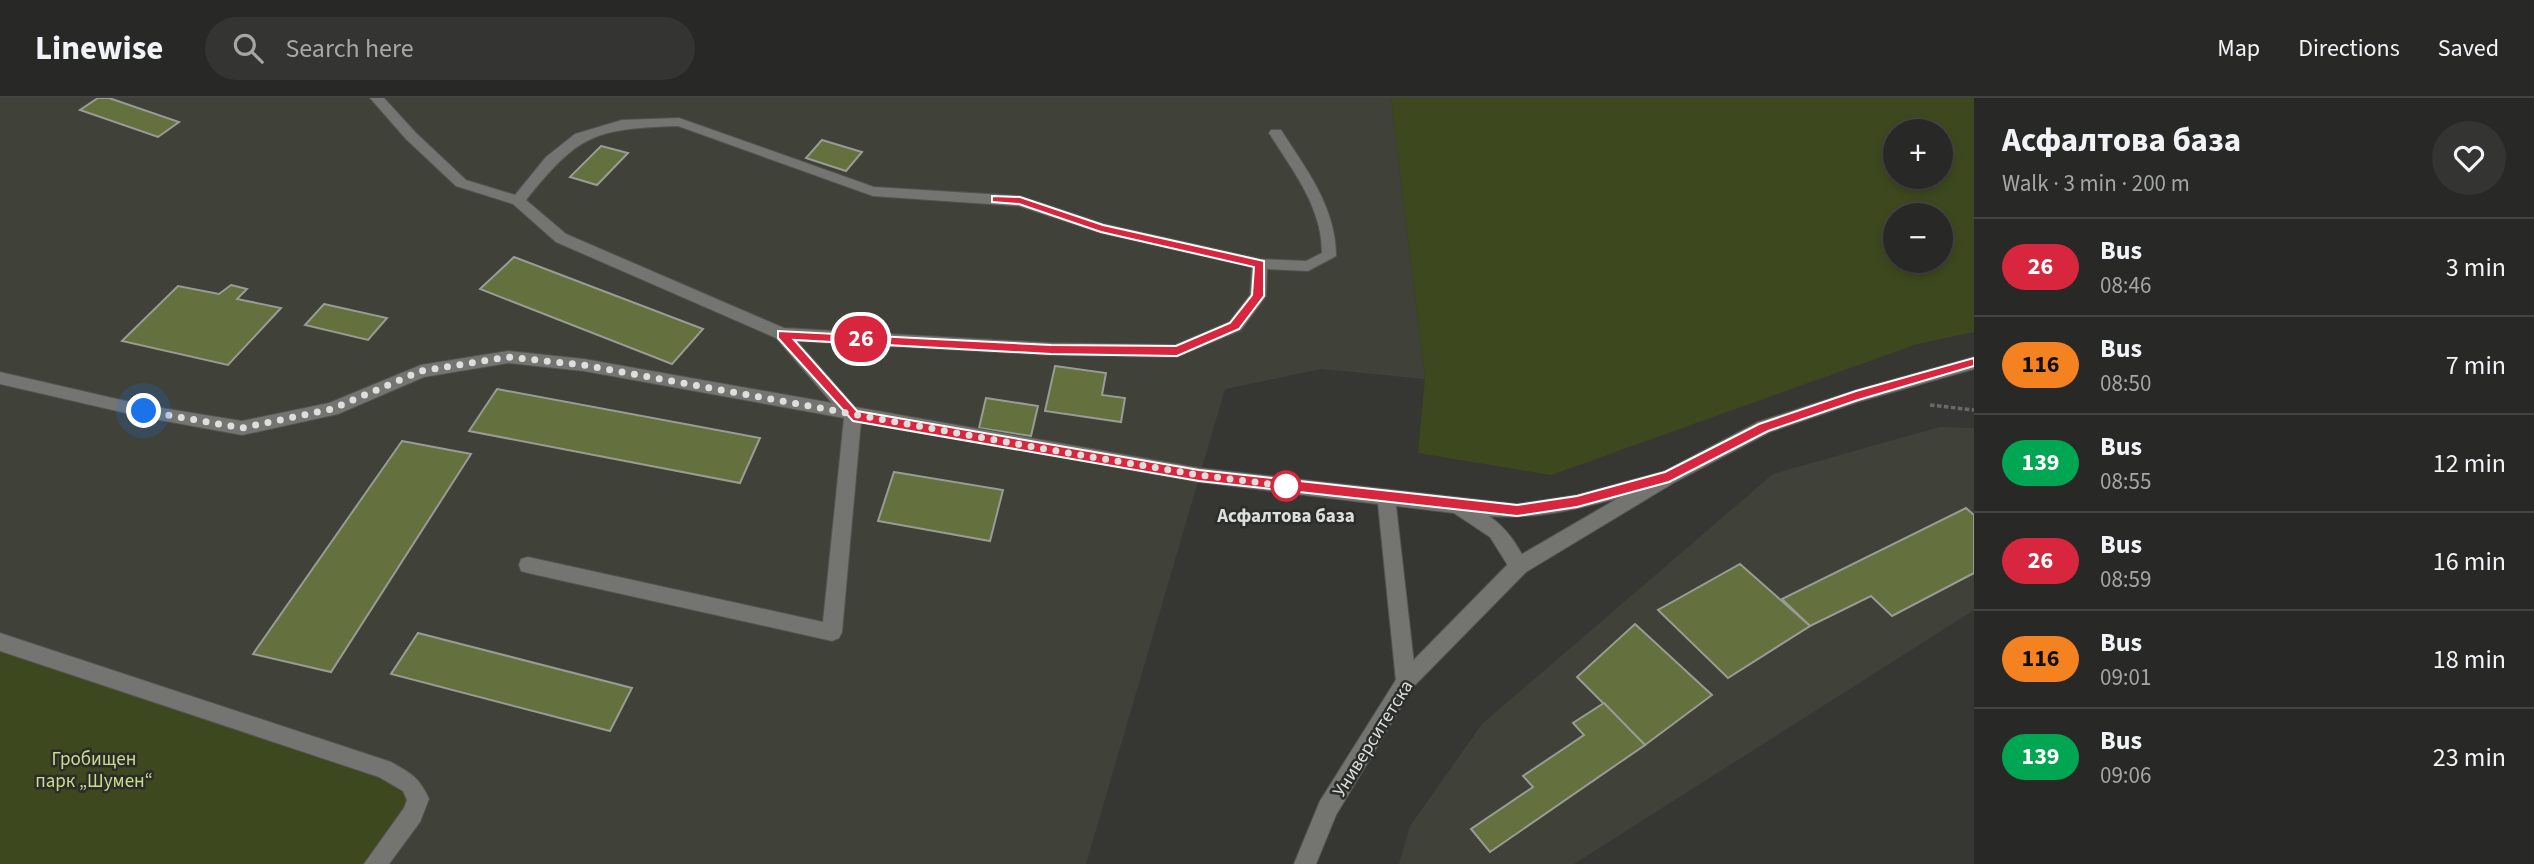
<!DOCTYPE html>
<html lang="en">
<head>
<meta charset="utf-8">
<style>
	body { margin:0; font-family:"Source Sans 3",sans-serif; background:#343532; color:#f1f3f6; height:100vh; display:flex; flex-direction:column; font-size:26px; white-space:nowrap }
	* { box-sizing:border-box; margin:0 }
	p { font-size:23px; color:#a5a6a7 }
	.icon { flex:none; width:38px; height:38px; fill:none; stroke:currentColor; stroke-width:2; stroke-linecap:round; stroke-linejoin:round }
	.map { position:relative; flex:1; overflow:hidden }
	.panel { display:flex; flex-direction:column; background:#282926; width:560px }
	.panel>* { flex:none }
	.badge { padding:0 14px; border-radius:23px; font-size:24px; line-height:46px }
	.buttons { position:absolute; left:1883px; top:21px; display:grid; gap:14px }
	.buttons a { display:grid; place-items:center; width:70px; height:70px; border-radius:50%; background:#282926; box-shadow:0 4px 10px #0003,0 0 0 2px #444543; font-size:35px }
	.you { position:absolute; width:35px; height:35px; margin:-18px; border:5px solid #fff; border-radius:50%; background:#1a73e8; box-shadow:0 0 0 10px #1a73e833 }
	.map>.badge { position:absolute; translate:-50% -50%; box-shadow:0 0 0 4px #fff }
	.round { display:grid; place-items:center; flex:none; width:74px; height:74px; border-radius:37px; background:#343532 }
	.summary { display:flex; align-items:center; justify-content:space-between; height:119px; padding:0 28px }
	h1 { font-size:33px; font-weight:700; line-height:52px }
	ul { padding:0; list-style:none }
	li { display:flex; align-items:center; gap:21px; height:98px; padding:0 28px; border-top:2px solid #444543 }
	li div { flex:1 }
	li b { display:block; font-size:26px }
	li em { font-style:normal }
	li .badge { min-width:77px; font-weight:700; text-align:center }
	header { display:flex; align-items:center; gap:42px; box-sizing:border-box; height:98px; padding:0 35px; background:#282926; border-bottom:2px solid #444543 }
	header strong { font-size:33px }
	nav { display:flex; gap:38px; margin-inline-start:auto; font-size:24px }
	.search { width:490px; height:63px; background:#343532; display:flex; align-items:center; gap:18px; box-sizing:border-box; padding:0 24px; border-radius:38px; color:#a5a6a7; font-size:26px }
	main { display:flex; flex:1; min-height:0 }
	.map>svg:first-child { display:block }
	.built { fill:#404239 }
	.green { fill:#3e481e; fill-rule:evenodd }
	.building { fill:#64703d; stroke:#999b96; stroke-width:2 }
	.lines { fill:none; stroke-linecap:round; stroke-linejoin:round }
	.lane-casing { stroke:#535451; stroke-width:2 }
	.secondary-casing { stroke:#535451; stroke-width:2 }
	.path { stroke:#696a67; stroke-width:3.5; stroke-dasharray:4.5 2.5; stroke-linecap:butt }
	.lane { fill:#747571; fill-rule:evenodd }
	.secondary { fill:#747571; fill-rule:evenodd }
	.line { fill:#d7263d; stroke:#fff; stroke-width:2 }
	.walk { stroke:#dedfdc; stroke-width:7; stroke-dasharray:0 12.6 }
	.stop-dot { fill:#fff; stroke:#d7263d; stroke-width:3.5 }
	.labels { text-anchor:middle; stroke-width:5; stroke-linejoin:round; paint-order:stroke }
	.stop-label { font-size:19px; font-weight:bold; fill:#dedfdc; stroke:#2b2d29 }
	.street-label { font-size:19px; fill:#dedfdc; stroke:#2b2d29 }
	.park-label { font-size:19px; fill:#c8dd8d; stroke:#2b2d29 }
</style>
</head>
<body>
<header>
<strong>Linewise</strong>
<div class="search"><svg class="icon" aria-label="search" viewBox="0 0 24 24"><circle cx="10" cy="10" r="6"/><path d="M15 15l6 6"/></svg>Search here</div>
<nav><a>Map</a><a>Directions</a><a>Saved</a></nav>
</header>
<main>
<div class="map">
<svg width="1974" height="766" viewBox="0 0 1974 766">
	<rect width="100%" height="100%" fill="#363733"/>
	<g class="built">
		<path d="M0,0H1391L1425,281L1321,271L1225,291L1086,766H365L425,688L0,539Z"/>
		<path d="M1940,329L1974,330V512L1574,766H1399L1410,728L1482,626L1773,376Z"/>
	</g>
	<g class="green">
		<path d="M1391,0H1974V234L1917,246L1551,377L1418,355L1425,281ZM1895,33H1941V79H1895ZM1895,117H1941V163H1895Z"/>
		<path d="M0,539L426,688L365,766H0Z"/>
	</g>
	<g class="building">
		<path d="M98,0H109L179,24L158,39L80,12Z"/>
		<path d="M822,42L862,54L846,73L806,60Z"/>
		<path d="M601,48L628,55L597,87L570,79Z"/>
		<path d="M514,159L703,231L672,266L480,191Z"/>
		<path d="M231,187L247,191L237,201L281,210L228,267L122,243L178,188L219,196Z"/>
		<path d="M324,206L387,220L368,242L305,227Z"/>
		<path d="M1055,268L1106,275L1102,297L1125,300L1121,324L1045,313Z"/>
		<path d="M497,291L760,340L740,385L469,333Z"/>
		<path d="M986,300L1038,308L1031,338L979,330Z"/>
		<path d="M402,343L471,356L331,574L253,556Z"/>
		<path d="M894,374L1003,392L990,443L878,423Z"/>
		<path d="M1966,410L1974,417V475L1892,518L1871,498L1810,528L1782,501Z"/>
		<path d="M1740,466L1810,528L1728,580L1658,512Z"/>
		<path d="M1635,526L1712,597L1645,647L1577,579Z"/>
		<path d="M418,535L632,590L610,633L391,576Z"/>
		<path d="M1604,605L1645,647L1490,754L1471,731L1533,689L1523,678L1584,637L1573,625Z"/>
	</g>
	<g class="lines">
		<g class="lane-casing">
			<g id="lane">
				<path d="M370,0H384L416,35L466,82L515,97L546,59L575,36L622,22L679,20L874,89L1020,98L1104,126L1260,161L1306,163L1322,155C1322,109 1293,73 1269,35L1271,32H1281C1306,71 1336,109 1336,158L1308,173L1267,171L1266,198L1241,232L1177,259L1051,257L797,243L855,309L1199,370L1517,406L1577,397L1665,373L1671,375L1674,380L1671,385L1665,387C1607,403 1549,423 1489,418C1508,431 1518,448 1528,468L1526,474L1519,476L1512,474L1490,439L1454,415L1396,408L1416,583L1413,589L1406,592L1399,589L1396,583L1378,406L1199,384L861,323L842,534L839,540L832,543L528,475L521,473L519,467L521,461L528,459L823,524L844,320L584,273L508,265L424,279L338,316L242,337L143,319L0,286V274L143,307L242,323L329,305L421,267L508,253L584,261L832,305L776,240L556,144L513,106L456,88L406,41ZM678,28L873,98L1019,108L1101,135L1252,169L1250,197L1229,224L1175,247L1051,245L784,230L566,136L526,102C579,36 594,31 678,28Z"/>
				<path d="M0,535L391,664C412,676 419,679 429,701L420,724L389,766H364L404,710L407,702L403,693L379,679L0,553Z"/>
			</g>
		</g>
		<g class="secondary-casing">
			<path id="secondary" d="M1974,259V271L1858,304L1770,334L1675,384L1526,474L1413,589L1336,717L1316,766H1294L1320,703L1399,577L1512,462L1663,374L1758,324L1856,292Z"/>
		</g>
		<path class="path" d="M1930,307L1974,312"/>
		<use href="#lane" class="lane"/>
		<use href="#secondary" class="secondary"/>
	</g>
	<path class="line" d="M992,98L1020,99L1103,127L1264,163V198L1239,231L1177,258L1051,256L794,242L857,313L1199,372L1517,407L1577,398L1665,374L1759,326L1856,293L1974,260V268L1858,302L1768,333L1669,384L1577,409L1517,418L1199,383L853,323L778,240V233L1051,247L1176,248L1230,225L1252,197L1254,169L1101,134L1019,106L992,104Z"/>
	<g class="lines">
		<path class="walk" d="M144,313L242,330L332,311L421,273L508,259L584,267L1039,350L1199,377L1286,388"/>
	</g>
	<circle class="stop-dot" cx="1286" cy="388" r="14"/>
	<g class="labels">
		<g class="stop-label">
			<text x="1286" y="424">Асфалтова база</text>
		</g>
		<g class="street-label">
			<text transform="translate(1372 640) rotate(-58)" y="7">Университетска</text>
		</g>
		<g class="park-label">
			<text x="94" y="667">Гробищен<tspan x="94" dy="22">парк „Шумен“</tspan></text>
		</g>
	</g>
</svg>
<div class="buttons">
<a>+</a>
<a>−</a>
</div>
<div class="you" style="left:144px;top:313px"></div>
<b class="badge" style="left:861px;top:241px;background:#d7263d;color:#fff">26</b>
</div>
<section class="panel">
<div class="summary"><div><h1>Асфалтова база</h1><p>Walk · 3 min · 200 m</p></div><a class="round"><svg class="icon" aria-label="heart" viewBox="0 0 24 24"><path d="M12 20l-8-8c-3-5 5-10 8-4 3-6 11-1 8 4z"/></svg></a></div>
<ul>
<li><span class="badge" style="background:#d7263d;color:#fff">26</span><div><b>Bus</b><p>08:46</p></div><em>3 min</em></li>
<li><span class="badge" style="background:#f58220;color:#111">116</span><div><b>Bus</b><p>08:50</p></div><em>7 min</em></li>
<li><span class="badge" style="background:#00a651;color:#fff">139</span><div><b>Bus</b><p>08:55</p></div><em>12 min</em></li>
<li><span class="badge" style="background:#d7263d;color:#fff">26</span><div><b>Bus</b><p>08:59</p></div><em>16 min</em></li>
<li><span class="badge" style="background:#f58220;color:#111">116</span><div><b>Bus</b><p>09:01</p></div><em>18 min</em></li>
<li><span class="badge" style="background:#00a651;color:#fff">139</span><div><b>Bus</b><p>09:06</p></div><em>23 min</em></li>
</ul>
</section>
</main>
</body>
</html>
